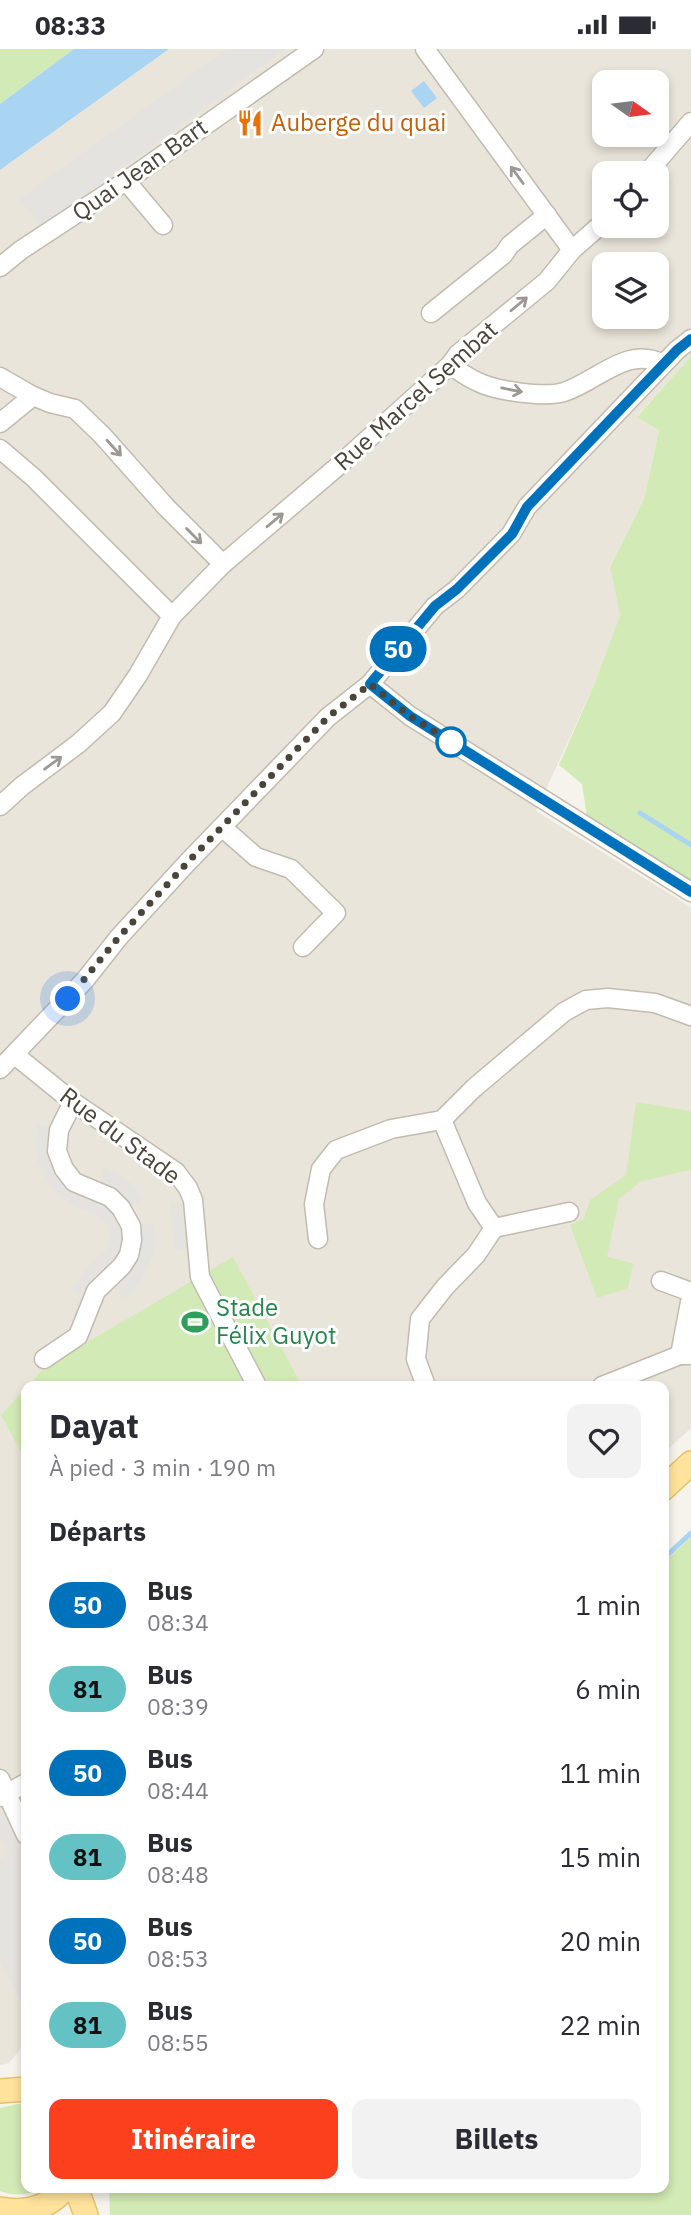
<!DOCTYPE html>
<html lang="fr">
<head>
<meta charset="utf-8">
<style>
	body { margin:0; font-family:"IBM Plex Sans",sans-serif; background:#f2f2f3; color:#2b2b33; height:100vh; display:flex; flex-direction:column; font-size:26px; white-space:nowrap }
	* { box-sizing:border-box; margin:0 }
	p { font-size:23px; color:#7c7c81 }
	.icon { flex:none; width:38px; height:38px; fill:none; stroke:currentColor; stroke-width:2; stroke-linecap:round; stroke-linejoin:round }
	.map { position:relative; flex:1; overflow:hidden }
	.drawer { position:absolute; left:21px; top:1332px; width:648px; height:812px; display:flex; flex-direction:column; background:#fff; border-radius:14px; box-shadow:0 4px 10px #0003 }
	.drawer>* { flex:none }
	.badge { padding:0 14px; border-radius:23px; font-size:24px; line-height:46px }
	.needle { width:46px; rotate:104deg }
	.controls { position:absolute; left:592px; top:21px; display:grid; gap:14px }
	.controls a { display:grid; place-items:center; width:77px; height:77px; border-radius:14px; background:#fff; box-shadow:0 4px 10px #0003; font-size:35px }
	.you { position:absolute; width:35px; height:35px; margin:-18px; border:5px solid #fff; border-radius:50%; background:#1a73e8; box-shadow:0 0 0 10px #1a73e833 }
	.map>.badge { position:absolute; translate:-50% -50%; box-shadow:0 0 0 4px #fff }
	h2 { padding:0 28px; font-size:26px; line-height:63px }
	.round { display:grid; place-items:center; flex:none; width:74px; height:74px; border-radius:14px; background:#f2f2f3 }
	.summary { display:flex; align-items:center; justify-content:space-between; height:119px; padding:0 28px }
	h1 { font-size:33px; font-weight:700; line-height:52px }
	.button { display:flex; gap:14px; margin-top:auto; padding:14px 28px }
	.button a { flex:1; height:80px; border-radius:14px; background:#fc3f1d; color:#fff; font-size:28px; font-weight:700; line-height:80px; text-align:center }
	.button a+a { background:#f2f2f3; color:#2b2b33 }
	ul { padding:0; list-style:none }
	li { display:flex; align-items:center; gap:21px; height:84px; padding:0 28px }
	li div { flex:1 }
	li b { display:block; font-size:26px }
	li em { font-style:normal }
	li .badge { min-width:77px; font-weight:700; text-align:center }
	.status { display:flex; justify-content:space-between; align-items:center; height:49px; padding:0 35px; background:#fff; direction:ltr }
	.status svg { height:19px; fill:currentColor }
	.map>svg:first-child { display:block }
	.residential { fill:#eae5da; fill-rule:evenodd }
	.green { fill:#d2eab5 }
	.parking { fill:#e5e3e0 }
	.water { fill:#a9d4f2 }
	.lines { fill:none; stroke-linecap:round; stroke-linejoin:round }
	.stream { stroke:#a9d4f2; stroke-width:5 }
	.minor-casing { stroke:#c2bbae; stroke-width:21 }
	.major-casing { stroke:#e6c16a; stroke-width:26 }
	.minor { stroke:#fff; stroke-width:18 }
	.major { stroke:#ffe39c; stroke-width:23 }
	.oneway { stroke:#9c9892 }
	.line-casing { stroke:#fff; stroke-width:16 }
	.line { stroke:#0072bc; stroke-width:10 }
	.walk { stroke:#4b4439; stroke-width:7; stroke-dasharray:0 12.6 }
	.stop-dot { fill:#fff; stroke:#0072bc; stroke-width:3.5 }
	.labels { text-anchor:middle; stroke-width:6; stroke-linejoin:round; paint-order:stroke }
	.food-label { font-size:24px; fill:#c56008; stroke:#fff; text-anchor:start }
	.street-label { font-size:24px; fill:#4b4439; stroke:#fff }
	.leisure-label { font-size:24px; fill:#27864d; stroke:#fff; text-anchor:start }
</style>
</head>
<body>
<div class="status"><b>08:33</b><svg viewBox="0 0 49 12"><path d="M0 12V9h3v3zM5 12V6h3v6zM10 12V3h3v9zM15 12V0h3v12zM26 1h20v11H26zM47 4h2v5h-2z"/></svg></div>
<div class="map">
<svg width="691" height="2166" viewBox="0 0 691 2166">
	<rect width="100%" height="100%" fill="#f6f3ec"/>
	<path class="residential" d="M169,0H691V307L637,367L659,380L644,450L610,518L620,566L594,636L536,762L691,858V1379L663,1405V1337H26V1993L9,2014L0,2016V121ZM604,33H656V86H604ZM604,124H656V177H604ZM604,215H656V268H604Z"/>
	<g class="green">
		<path d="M0,0H74L0,55Z"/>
		<path d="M691,307V831L587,767L582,735L559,716L594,636L620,566L610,518L644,450L659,381L637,368Z"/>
		<path d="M636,1053L691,1062V1121L641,1132L619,1150L607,1208L633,1214L628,1239L597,1249L570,1176L584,1170L590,1151L626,1126Z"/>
		<path d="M233,1208L302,1337H28L45,1318Z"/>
		<path d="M26,1339V1412L1,1366Z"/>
		<path d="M691,1488V2166H110L109,2138H663V1514Z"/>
		<path d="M17,2055L26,2056V2138L44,2139C29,2146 16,2148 0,2142V2059Z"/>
	</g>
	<g class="parking">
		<path d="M227,0H285L41,178L19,150Z"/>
		<path d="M38,1075L69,1084L67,1097L69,1107L81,1125L100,1134L104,1119L120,1126L133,1136L143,1149L132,1157L139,1176L154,1173L156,1189L154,1204L140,1233L125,1250L113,1238L99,1254L71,1242L86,1220L106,1201L110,1189L108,1177L101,1168L75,1158L62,1149L49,1135L37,1109L36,1093Z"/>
		<path d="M184,1153L189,1201L175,1202L170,1154Z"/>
		<path d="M20,1753L26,1765V1951L22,1954L0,1913V1810L9,1805L0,1788V1764Z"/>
	</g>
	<g class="water">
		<path d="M74,0H169L0,121V55Z"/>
		<path d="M424,32L437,49L424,59L411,42Z"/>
	</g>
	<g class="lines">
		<g class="stream">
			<path d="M640,764L691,796"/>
			<path d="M663,1510L691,1484"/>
		</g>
		<g class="minor-casing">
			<g id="minor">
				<path d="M425,0L572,201"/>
				<path d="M647,124L691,73"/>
				<path d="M126,132L163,176"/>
				<path d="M0,218L21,201L126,132L314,0"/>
				<path d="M431,264L503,206L510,196L547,166"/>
				<path d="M450,316C459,322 468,329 478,333C496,342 545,349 564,343C598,332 627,296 663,315"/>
				<path d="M0,328L33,347L50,354L75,360L102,386L166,458L223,515"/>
				<path d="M0,374L33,347"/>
				<path d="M0,400L34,429L172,567"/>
				<path d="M370,635L410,667L691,843"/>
				<path d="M0,757L22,737L78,695L112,664L138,626L172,567L223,515L337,418L450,316L458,305L547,232L572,201L604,173"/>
				<path d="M223,779L256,808L291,820L336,864L303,898"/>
				<path d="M15,1006L73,1053L176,1123L188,1139L193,1151L200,1228L257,1337"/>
				<path d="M0,1020L85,931L119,888L187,814L328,668L370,635L435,557L457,540L511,485L527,458L677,301L691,290"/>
				<path d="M442,1071L477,1154L494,1179"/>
				<path d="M494,1179L569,1163"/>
				<path d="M318,1190L314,1155L321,1120L336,1101L391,1080L442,1071L474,1039L564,963L586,951L608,949L655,954L691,967"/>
				<path d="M661,1232L691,1243"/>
				<path d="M680,1306L691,1248"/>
				<path d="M44,1310L78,1287L96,1242L122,1217L129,1206L132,1191L131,1177L121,1159L110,1148L74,1133L64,1120L57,1102L59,1081L73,1053"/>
				<path d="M426,1337L416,1310L420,1270L445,1238L476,1206L494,1179"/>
				<path d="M602,1337L680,1306H691"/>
				<path d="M0,1730L26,1786"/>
				<path d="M0,1748L26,1734"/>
			</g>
		</g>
		<g class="major-casing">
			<g id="major">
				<path d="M663,1440L691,1414"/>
				<path d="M0,2042L26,2040"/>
				<path d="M76,2138L86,2166"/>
				<path d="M0,2160C26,2165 49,2159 66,2138"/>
			</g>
		</g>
		<use href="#minor" class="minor"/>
		<use href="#major" class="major"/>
	</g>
	<defs><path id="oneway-shaft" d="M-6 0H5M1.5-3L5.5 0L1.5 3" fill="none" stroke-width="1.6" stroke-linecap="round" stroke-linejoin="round" transform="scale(1.75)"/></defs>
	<g class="oneway">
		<use href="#oneway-shaft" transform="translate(517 126) rotate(-126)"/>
		<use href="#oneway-shaft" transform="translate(519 255) rotate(-40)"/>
		<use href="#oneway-shaft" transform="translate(512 341) rotate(11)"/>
		<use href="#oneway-shaft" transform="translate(114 399) rotate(48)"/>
		<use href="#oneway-shaft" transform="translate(275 471) rotate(-40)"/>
		<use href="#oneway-shaft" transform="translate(194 487) rotate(45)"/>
		<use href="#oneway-shaft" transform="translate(53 714) rotate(-36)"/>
	</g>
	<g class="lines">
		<g class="line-casing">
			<path id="line" d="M691,290L677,301L527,458L512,485L457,540L435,557L370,635L410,667L691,843"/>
		</g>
		<use href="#line" class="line"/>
		<path class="walk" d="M68,950L119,888L187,814L328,668L370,635L410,667L455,695L451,693"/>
	</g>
	<defs>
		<g id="restaurant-bare" transform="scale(2.1)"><path d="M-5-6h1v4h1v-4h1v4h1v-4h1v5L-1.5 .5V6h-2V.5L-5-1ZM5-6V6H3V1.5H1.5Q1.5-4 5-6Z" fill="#e8710a" stroke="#fff" stroke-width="2.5" paint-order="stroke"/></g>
		<g id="stadium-bare" transform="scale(2.1)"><path d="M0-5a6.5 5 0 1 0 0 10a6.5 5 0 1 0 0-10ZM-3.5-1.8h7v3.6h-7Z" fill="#2e9e5b" stroke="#fff" stroke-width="2.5" paint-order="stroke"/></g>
	</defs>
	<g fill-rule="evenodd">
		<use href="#restaurant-bare" x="250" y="74"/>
		<use href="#stadium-bare" x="195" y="1273"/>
	</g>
	<circle class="stop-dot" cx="451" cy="693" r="14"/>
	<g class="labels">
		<g class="food-label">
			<text x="271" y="82">Auberge du quai</text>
		</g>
		<g class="street-label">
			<text transform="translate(140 121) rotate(-35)" y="8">Quai Jean Bart</text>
			<text transform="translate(416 347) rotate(-42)" y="8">Rue Marcel Sembat</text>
			<text transform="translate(120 1087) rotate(37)" y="8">Rue du Stade</text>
		</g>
		<g class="leisure-label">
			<text x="216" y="1267">Stade<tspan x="216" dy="28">Félix Guyot</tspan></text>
		</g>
	</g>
</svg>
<div class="controls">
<a><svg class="needle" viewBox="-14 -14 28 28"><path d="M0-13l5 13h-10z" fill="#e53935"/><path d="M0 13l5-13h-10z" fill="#7c7c81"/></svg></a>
<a><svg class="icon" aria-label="locate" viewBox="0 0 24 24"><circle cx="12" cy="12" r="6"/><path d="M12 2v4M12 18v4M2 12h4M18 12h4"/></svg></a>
<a><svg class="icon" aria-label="layers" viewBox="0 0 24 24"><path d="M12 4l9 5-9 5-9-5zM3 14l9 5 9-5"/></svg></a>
</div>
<div class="you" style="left:68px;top:950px"></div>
<b class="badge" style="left:398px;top:600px;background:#0072bc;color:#fff">50</b>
<section class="drawer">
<div class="summary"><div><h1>Dayat</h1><p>À pied · 3 min · 190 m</p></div><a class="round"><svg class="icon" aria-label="heart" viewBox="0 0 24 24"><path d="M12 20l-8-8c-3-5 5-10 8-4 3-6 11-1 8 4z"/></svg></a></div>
<h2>Départs</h2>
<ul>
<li><span class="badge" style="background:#0072bc;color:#fff">50</span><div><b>Bus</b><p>08:34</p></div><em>1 min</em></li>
<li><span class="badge" style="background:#65c2c4;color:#111">81</span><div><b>Bus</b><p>08:39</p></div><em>6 min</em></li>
<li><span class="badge" style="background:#0072bc;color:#fff">50</span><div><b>Bus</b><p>08:44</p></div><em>11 min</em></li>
<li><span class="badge" style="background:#65c2c4;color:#111">81</span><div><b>Bus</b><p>08:48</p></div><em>15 min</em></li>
<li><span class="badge" style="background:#0072bc;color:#fff">50</span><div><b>Bus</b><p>08:53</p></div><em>20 min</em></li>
<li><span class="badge" style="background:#65c2c4;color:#111">81</span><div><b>Bus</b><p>08:55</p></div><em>22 min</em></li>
</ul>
<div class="button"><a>Itinéraire</a><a>Billets</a></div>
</section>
</div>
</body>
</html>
